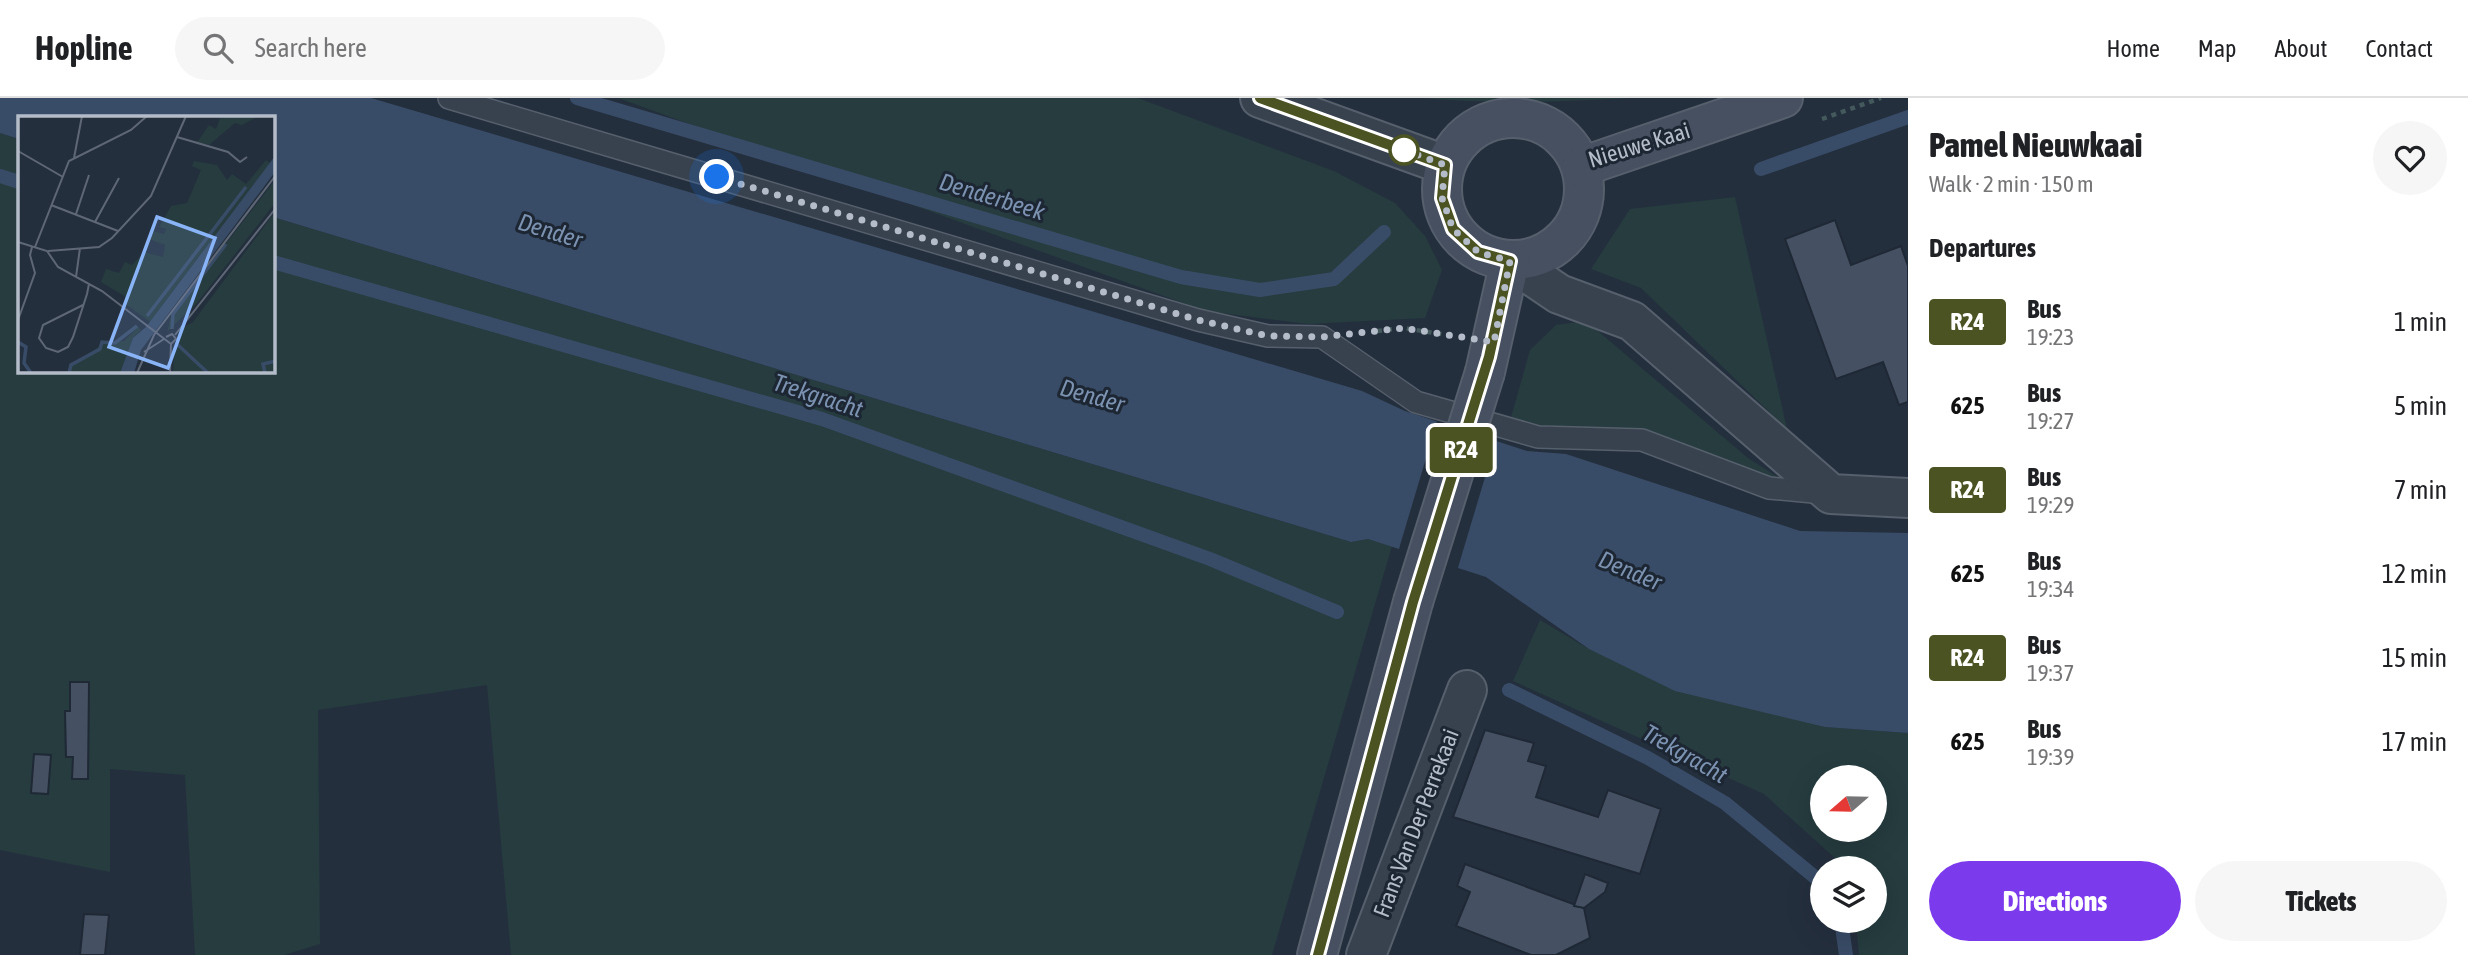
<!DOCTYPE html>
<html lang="en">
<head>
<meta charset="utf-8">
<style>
	body { margin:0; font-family:"Asap Condensed",sans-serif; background:#f6f6f6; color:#202124; height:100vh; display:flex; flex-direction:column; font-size:26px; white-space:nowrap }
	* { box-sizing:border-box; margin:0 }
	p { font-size:23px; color:#757577 }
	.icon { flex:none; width:38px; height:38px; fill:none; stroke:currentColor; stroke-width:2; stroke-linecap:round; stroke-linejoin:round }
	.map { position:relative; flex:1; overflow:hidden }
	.drawer { display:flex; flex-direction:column; background:#fff; width:560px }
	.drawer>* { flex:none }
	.badge { padding:0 14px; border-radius:5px; font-size:24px; line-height:46px }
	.needle { width:46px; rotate:250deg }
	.tools { position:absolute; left:1810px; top:667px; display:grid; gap:14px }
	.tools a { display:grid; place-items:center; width:77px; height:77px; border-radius:50%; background:#fff; box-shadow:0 7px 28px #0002; font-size:35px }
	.you { position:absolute; width:35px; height:35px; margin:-18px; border:5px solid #fff; border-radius:50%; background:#1a73e8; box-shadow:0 0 0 10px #1a73e833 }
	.map>.badge { position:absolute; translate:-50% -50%; box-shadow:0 0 0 4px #fff }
	h2 { padding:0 21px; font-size:26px; line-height:63px }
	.round { display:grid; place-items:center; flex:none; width:74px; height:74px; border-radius:37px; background:#f6f6f6 }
	.overview { display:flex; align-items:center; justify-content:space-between; height:119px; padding:0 21px }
	h1 { font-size:33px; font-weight:800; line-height:52px }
	.button { display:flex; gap:14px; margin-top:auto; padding:14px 21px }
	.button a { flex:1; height:80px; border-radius:42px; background:#7c3aed; color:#fff; font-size:28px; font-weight:800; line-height:80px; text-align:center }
	.button a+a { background:#f6f6f6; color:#202124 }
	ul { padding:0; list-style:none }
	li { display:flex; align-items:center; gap:21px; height:84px; padding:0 21px }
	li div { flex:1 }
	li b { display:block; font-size:26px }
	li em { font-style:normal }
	li .badge { min-width:77px; font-weight:700; text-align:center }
	header { display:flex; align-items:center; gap:42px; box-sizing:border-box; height:98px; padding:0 35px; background:#fff; border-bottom:2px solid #e0e0e0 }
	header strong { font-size:33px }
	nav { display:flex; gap:38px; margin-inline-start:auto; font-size:24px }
	.search { width:490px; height:63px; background:#f6f6f6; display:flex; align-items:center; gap:18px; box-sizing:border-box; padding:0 24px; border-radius:38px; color:#757577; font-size:26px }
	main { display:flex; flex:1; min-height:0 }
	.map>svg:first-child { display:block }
	.green { fill:#263c3f; fill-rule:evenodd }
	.water { fill:#394c67 }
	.pier { fill:#242f3e }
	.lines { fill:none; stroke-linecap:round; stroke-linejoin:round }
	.stream { stroke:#394c67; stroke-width:14 }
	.building { fill:#455162; stroke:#1f2835; stroke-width:2 }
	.service-casing { stroke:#565f6c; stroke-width:24 }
	.minor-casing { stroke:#565f6c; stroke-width:42 }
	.tertiary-casing { stroke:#565f6c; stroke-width:42 }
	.secondary-casing { stroke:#565f6c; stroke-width:42 }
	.path { stroke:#44595c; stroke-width:4.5; stroke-dasharray:5 5; stroke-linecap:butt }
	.service { stroke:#38414e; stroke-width:21 }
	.minor { stroke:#38414e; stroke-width:38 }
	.tertiary { stroke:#38414e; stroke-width:38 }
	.secondary { stroke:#465061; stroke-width:38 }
	.secondary-bridge-casing { stroke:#565f6c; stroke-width:42; stroke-linecap:butt }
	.secondary-bridge { stroke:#465061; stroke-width:38 }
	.line-casing { stroke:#fff; stroke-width:16 }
	.line { stroke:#4a5321; stroke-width:10 }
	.walk { stroke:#b4bcc9; stroke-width:7; stroke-dasharray:0 12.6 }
	.stop-dot { fill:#fff; stroke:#4a5321; stroke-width:3.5 }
	.labels { text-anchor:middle; stroke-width:6; stroke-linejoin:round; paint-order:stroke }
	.street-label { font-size:23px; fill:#b4bcc9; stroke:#1d2633 }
	.water-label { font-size:24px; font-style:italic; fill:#7c92b1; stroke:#1d2633 }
	.inset-river { fill:none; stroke:#394c67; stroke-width:3.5 }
	.inset-road { fill:none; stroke:#5e6776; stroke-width:2 }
	.view { fill:#8ab4f8; fill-opacity:0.15; stroke:#8ab4f8; stroke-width:3.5 }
	.inset-edge { fill:none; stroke:#b4bcc9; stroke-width:3.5 }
</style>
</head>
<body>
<header>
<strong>Hopline</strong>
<div class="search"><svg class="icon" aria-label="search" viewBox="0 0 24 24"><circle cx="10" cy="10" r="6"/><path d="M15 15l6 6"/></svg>Search here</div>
<nav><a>Home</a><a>Map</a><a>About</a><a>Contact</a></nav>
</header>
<main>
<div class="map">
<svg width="1908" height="857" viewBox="0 0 1908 857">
	<rect width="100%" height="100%" fill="#242f3e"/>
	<g class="green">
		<path d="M618,0H1138L1334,73L1395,105L1425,138L1442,172L1425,220L1308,226L1205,213Z"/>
		<path d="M1422,0H1631C1561,4 1492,6 1422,0Z"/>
		<path d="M0,35L19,41V273H273V119L1351,444L1368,441L1392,448L1272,857H511L487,587L318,612L320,846L284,857H195L185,677L110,671V774L0,752Z"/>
		<path d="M1735,99L1787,331L1641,190L1591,171L1630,111Z"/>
		<path d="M1586,223L1748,360L1798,392L1621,342L1521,334L1510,323L1530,252L1556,227Z"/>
		<path d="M1540,522L1589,551L1825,629L1908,635V857H1859L1856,823L1874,822V770H1846L1764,696L1513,583ZM1822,679H1874V732H1822Z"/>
	</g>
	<path class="water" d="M0,0H371L1362,293L1405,313L1527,353L1566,356L1800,433L1908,435V635L1825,629L1675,593L1589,551L1486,479L1368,441L1351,444L273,119V19H19V41L0,35Z"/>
	<path class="pier" d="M1438,320L1497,339L1457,473L1398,454Z"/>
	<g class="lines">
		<g class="stream">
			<path d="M577,0L1181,179L1260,192L1334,181L1384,134"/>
			<path d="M1761,71L1908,19"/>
			<path d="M0,78L19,84"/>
			<path d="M273,164L822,321L1210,461L1337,514"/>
			<path d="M1509,592L1648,660L1725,705L1822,785"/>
			<path d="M1841,822L1846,857"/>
		</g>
	</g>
	<g class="building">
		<path d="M1835,122L1851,167L1901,148L1908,168V304L1899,307L1883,264L1836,281L1785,141Z"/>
		<path d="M70,584H89L88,681H72L73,659H66L65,613H70Z"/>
		<path d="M1485,632L1534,645L1528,663L1546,668L1536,699L1598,719L1608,692L1661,711L1640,776L1453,719Z"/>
		<path d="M34,656L51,657L48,696L31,695Z"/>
		<path d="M1465,766L1584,810L1590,840L1556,857H1531L1456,828L1470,794L1457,788Z"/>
		<path d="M1585,776L1608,785L1605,794L1584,810L1574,808Z"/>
		<path d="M84,816L109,817L105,857H80Z"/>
	</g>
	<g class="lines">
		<g class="service-casing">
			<path id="service" d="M449,0L1198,222L1268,238L1322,239L1416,304L1538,339L1642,342L1769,390L1824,395"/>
		</g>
		<g class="minor-casing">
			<g id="minor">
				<path d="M1510,163L1559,196L1632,223L1831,396L1908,400"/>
				<path d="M1366,857L1467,592"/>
			</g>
		</g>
		<g class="tertiary-casing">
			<path id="tertiary" d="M1260,0L1445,67"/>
		</g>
		<g class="secondary-casing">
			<g id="secondary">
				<circle cx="1513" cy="91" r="71"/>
				<path d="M1581,69L1783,0"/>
				<path d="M1485,274L1510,163"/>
				<path d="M1317,857L1413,504"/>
			</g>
		</g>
		<g class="path">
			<path d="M1822,21L1881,0"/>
			<path d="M1377,233L1403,230L1448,237"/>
		</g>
		<use href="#service" class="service"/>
		<use href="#minor" class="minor"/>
		<use href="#tertiary" class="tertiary"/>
		<use href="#secondary" class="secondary"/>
		<g class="secondary-bridge-casing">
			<path id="secondary-bridge" d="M1413,504L1485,274"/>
		</g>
		<use href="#secondary-bridge" class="secondary-bridge"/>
	</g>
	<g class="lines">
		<g class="line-casing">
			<path id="line" d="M1260,0L1445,67L1442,100L1453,131L1478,154L1510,163L1489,259L1413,504L1318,857"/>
		</g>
		<use href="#line" class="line"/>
		<path class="walk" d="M717,79L1198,222L1268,238L1322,239L1403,230L1494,244L1510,163L1478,154L1453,131L1442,100L1445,67L1399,50L1404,52"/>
	</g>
	<circle class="stop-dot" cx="1404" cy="52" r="14"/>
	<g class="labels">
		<g class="street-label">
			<text transform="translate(1639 47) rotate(-17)" y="8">Nieuwe Kaai</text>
			<text transform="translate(1416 725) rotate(-69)" y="8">Frans Van Der Perrekaai</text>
		</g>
		<g class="water-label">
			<text transform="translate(992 99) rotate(17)" y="8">Denderbeek</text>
			<text transform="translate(550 133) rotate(17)" y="8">Dender</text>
			<text transform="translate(818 298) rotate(18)" y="8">Trekgracht</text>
			<text transform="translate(1092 298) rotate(16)" y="8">Dender</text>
			<text transform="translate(1630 473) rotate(23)" y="8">Dender</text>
			<text transform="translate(1685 656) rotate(30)" y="8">Trekgracht</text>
		</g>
	</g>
	<g transform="translate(18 18)">
		<rect width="257" height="257" fill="#242f3e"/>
		<path d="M209,0H241L224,9L217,7L191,29L173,25H180L191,9L198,13L202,2ZM248,44L252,47L132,206L106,187L108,181L83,166L88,153L101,157L107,146L114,149L126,136L145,141L147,129L131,123L132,114L146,118L148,113L141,111L153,90L169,87L183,54L174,50L176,45L199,49L209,64L214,58L228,68ZM257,64V87L179,187L149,216L153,199ZM257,96V257H191L166,232L189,257H155L156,234L166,211L175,206ZM120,211L123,214L115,222L102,257H51L52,247L61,246L87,226L106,225Z" fill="#263c3f"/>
		<path d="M257,40V56L123,234L116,257H102L115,222L128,211Z" fill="#394c67"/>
		<path class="inset-river" d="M129,200L228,71M154,213L155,198L208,128M0,226L8,231L6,247L13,257M160,229L190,257M51,257L53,249L82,233L84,226L97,227L119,210M247,257L245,248L258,245"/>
		<path class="inset-road" d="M159,21L210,36L222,46L229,41M0,35L45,61M56,42L64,0M33,89L100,115M58,98L71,59M77,106L101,62M0,126L29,135L40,151L84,175L153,228M17,131L51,45L113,14L129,0M30,135L81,131L94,122L133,80L168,0M58,161L62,132M65,189L25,209L21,222L28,232L40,236L50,231L55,221L69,178L71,168M0,204L17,157L12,139L14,131M157,219L258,92M148,221L154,218L158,223L153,228L152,257M126,236L146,223M119,257L136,219L258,59"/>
		<path class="view" d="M139,101L197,122L150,252L91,231Z"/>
		<rect width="257" height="257" class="inset-edge"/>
	</g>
</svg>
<div class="tools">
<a><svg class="needle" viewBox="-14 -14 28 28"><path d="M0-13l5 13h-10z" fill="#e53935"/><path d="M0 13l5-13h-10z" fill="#757577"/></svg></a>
<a><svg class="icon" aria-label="layers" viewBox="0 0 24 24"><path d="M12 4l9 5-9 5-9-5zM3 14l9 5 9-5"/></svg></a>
</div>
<div class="you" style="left:717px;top:79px"></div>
<b class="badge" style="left:1461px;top:352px;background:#4a5321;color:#fff">R24</b>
</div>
<section class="drawer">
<div class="overview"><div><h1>Pamel Nieuwkaai</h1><p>Walk · 2 min · 150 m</p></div><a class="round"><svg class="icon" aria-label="heart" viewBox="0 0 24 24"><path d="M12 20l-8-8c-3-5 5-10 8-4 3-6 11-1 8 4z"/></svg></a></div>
<h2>Departures</h2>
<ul>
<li><span class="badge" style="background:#4a5321;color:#fff">R24</span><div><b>Bus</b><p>19:23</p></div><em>1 min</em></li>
<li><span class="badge" style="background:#fff;color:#111">625</span><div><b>Bus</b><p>19:27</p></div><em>5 min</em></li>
<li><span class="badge" style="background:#4a5321;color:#fff">R24</span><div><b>Bus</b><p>19:29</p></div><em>7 min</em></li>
<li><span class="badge" style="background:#fff;color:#111">625</span><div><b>Bus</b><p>19:34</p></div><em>12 min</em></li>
<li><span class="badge" style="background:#4a5321;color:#fff">R24</span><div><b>Bus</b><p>19:37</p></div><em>15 min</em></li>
<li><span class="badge" style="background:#fff;color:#111">625</span><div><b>Bus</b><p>19:39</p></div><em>17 min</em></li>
</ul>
<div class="button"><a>Directions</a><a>Tickets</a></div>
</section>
</main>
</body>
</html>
